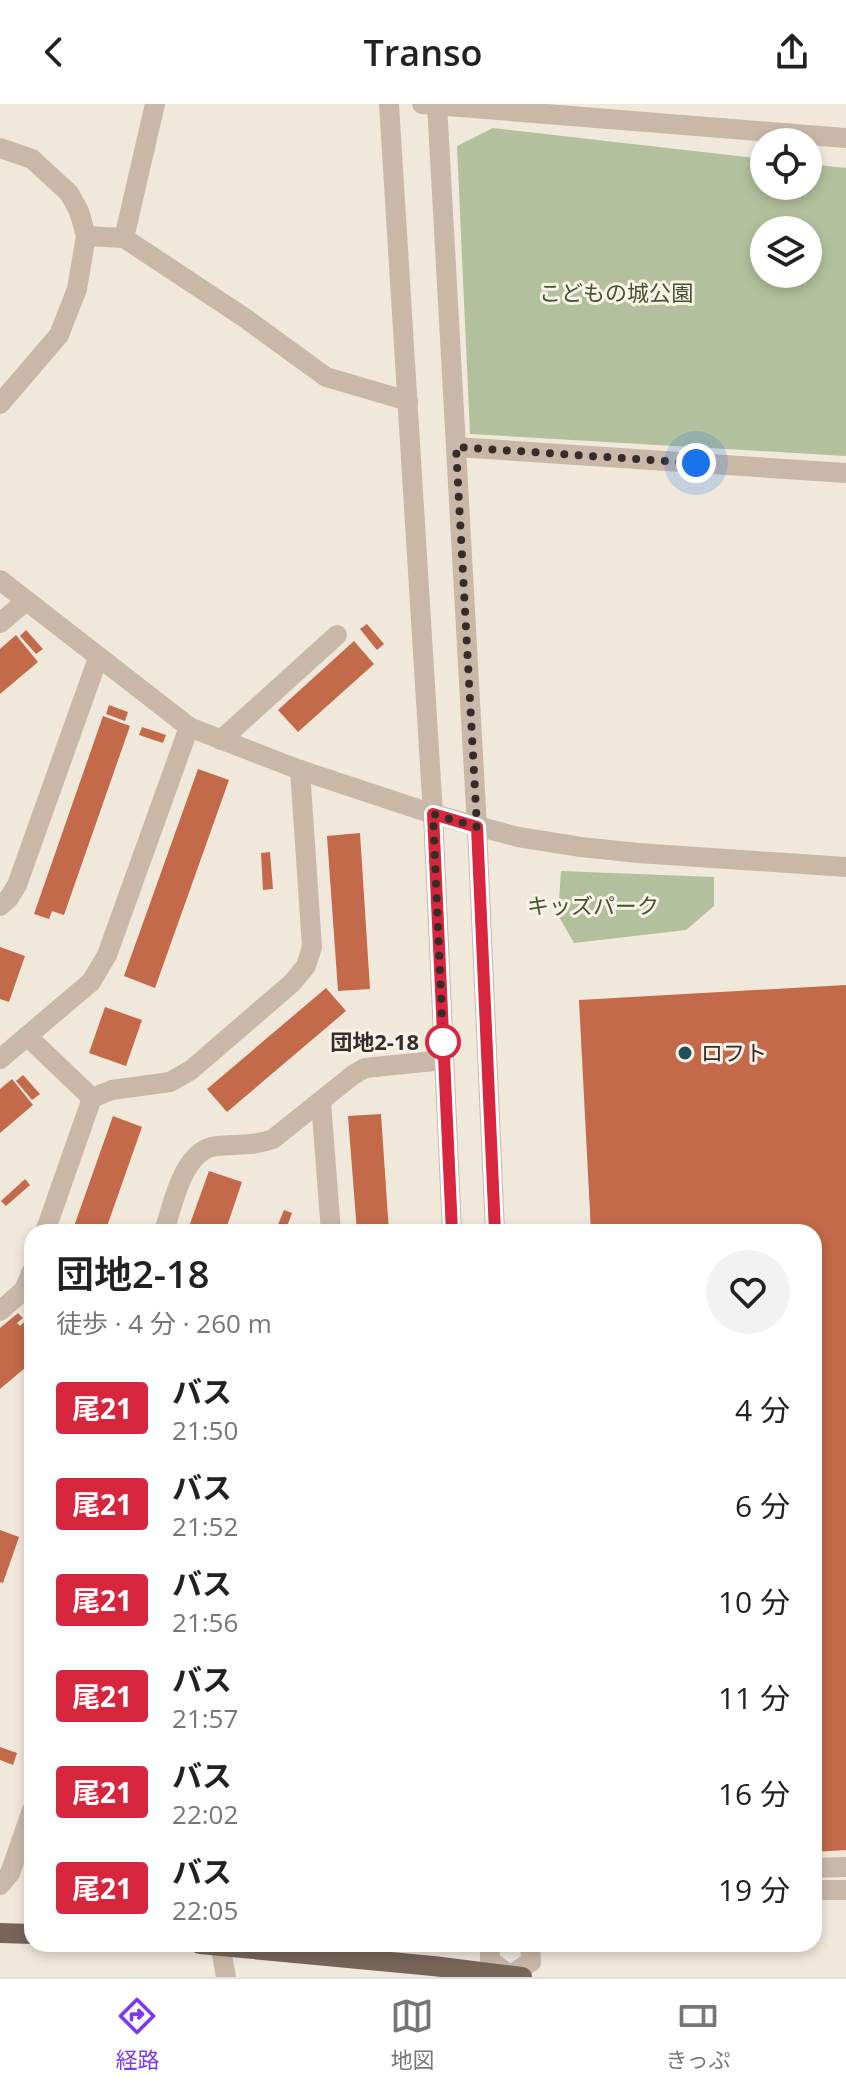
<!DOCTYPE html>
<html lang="ja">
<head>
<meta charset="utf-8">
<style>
	body { margin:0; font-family:"Open Sans","Noto Sans JP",sans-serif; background:#f2f2f2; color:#222; height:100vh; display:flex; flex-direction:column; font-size:30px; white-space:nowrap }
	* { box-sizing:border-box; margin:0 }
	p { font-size:26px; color:#767676 }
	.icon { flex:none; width:44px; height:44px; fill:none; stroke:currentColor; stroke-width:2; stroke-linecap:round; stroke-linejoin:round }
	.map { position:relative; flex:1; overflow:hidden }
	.sheet { position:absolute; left:24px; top:1120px; width:798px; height:728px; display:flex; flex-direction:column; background:#fff; border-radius:24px; box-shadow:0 4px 12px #0003 }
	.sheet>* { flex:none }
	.badge { padding:0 16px; border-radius:6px; font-size:28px; line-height:52px }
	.fabs { position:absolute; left:750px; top:24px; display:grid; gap:16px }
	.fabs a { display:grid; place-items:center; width:72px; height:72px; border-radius:50%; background:#fff; box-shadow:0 4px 12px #0003; font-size:40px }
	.you { position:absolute; width:40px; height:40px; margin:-20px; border:6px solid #fff; border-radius:50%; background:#1a73e8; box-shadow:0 0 0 12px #1a73e833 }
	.map>.badge { position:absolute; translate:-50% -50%; box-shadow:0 0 0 4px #fff }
	.round { display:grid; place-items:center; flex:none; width:84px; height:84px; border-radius:42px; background:#f2f2f2 }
	.summary { display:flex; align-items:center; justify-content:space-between; height:136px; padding:0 32px }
	h1 { font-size:38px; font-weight:600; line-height:60px }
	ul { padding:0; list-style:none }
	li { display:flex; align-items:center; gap:24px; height:96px; padding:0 32px }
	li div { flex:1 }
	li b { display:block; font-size:30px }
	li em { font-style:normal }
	li .badge { min-width:88px; font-weight:700; text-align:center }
	header { display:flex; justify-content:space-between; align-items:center; height:104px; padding:0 32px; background:#fff; font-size:36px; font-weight:600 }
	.tab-bar { display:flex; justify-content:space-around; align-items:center; height:112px; border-top:2px solid #e0e0e0; background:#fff; font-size:22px; color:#767676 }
	.tab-bar a { display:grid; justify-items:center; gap:4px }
	.tab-bar .selected { color:#7c3aed }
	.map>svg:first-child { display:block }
	.green { fill:#b3c09d; fill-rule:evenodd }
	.building { fill:#c26a49 }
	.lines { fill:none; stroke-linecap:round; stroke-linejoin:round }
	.minor { stroke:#c9b8a8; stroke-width:20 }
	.major { stroke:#78655a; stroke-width:20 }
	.line-casing { stroke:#fff; stroke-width:18 }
	.line { stroke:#d7263d; stroke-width:12 }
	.walk { stroke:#362d28; stroke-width:8; stroke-dasharray:0 14.4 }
	.stop-dot { fill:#fff; stroke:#d7263d; stroke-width:4 }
	.poi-dot { fill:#1f5157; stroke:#f9f2e9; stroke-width:3 }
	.labels { text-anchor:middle; stroke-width:6; stroke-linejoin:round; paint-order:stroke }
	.park-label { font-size:22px; fill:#44542d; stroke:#f9f2e9 }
	.stop-label { font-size:22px; font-weight:bold; fill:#362d28; stroke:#f9f2e9; text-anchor:end }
	.poi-label { font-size:22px; fill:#362d28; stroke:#f9f2e9; text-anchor:start }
</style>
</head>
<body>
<header><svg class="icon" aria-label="back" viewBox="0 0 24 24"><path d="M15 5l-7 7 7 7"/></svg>Transo<svg class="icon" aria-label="share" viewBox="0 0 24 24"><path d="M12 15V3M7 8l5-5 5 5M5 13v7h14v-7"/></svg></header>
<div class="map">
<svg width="846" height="1873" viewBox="0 0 846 1873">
	<rect width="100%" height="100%" fill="#f1e8dc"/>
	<g class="green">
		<path d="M493,24L764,55V82H808V60L846,64V352L470,330L457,42ZM764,126H808V170H764Z"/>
		<path d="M561,767L714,773V802L686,826L574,839L558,811Z"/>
	</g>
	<g class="building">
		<path d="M367,520L384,540L377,546L360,525Z"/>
		<path d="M26,526L43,545L36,550L20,532Z"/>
		<path d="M16,531L38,558L0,590V545Z"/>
		<path d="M354,537L374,560L298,628L278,606Z"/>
		<path d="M109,601L128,608L125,617L106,610Z"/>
		<path d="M103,612L130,622L64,811L52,807L49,815L34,810Z"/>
		<path d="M142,623L166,631L163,639L139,631Z"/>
		<path d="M198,665L229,676L155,884L124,872Z"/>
		<path d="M360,729L370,885L338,887L327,732Z"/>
		<path d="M270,748L273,785L263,786L261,749Z"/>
		<path d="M0,843L25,852L9,898L0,895Z"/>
		<path d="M846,881V1746L814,1748V1128H591L579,896Z"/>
		<path d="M326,884L346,907L227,1008L207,985Z"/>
		<path d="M105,903L142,916L126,962L89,949Z"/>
		<path d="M23,971L40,990L32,996L16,977Z"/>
		<path d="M12,975L33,1001L0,1029V985Z"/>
		<path d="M381,1010L389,1128H357L348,1012Z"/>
		<path d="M113,1012L142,1023L105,1128H72Z"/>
		<path d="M209,1067L242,1078L225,1128H187Z"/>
		<path d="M25,1075L30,1081L6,1102L1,1097Z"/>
		<path d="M284,1106L292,1109L285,1128H275Z"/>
		<path d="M18,1209L23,1214L17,1219L20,1222L32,1211V1258L0,1285V1224Z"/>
		<path d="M0,1426L19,1433L3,1479L0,1478Z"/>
		<path d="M0,1643L17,1649L13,1661L0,1656Z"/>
	</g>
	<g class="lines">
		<g class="minor">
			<path d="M389,0L433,710L452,1128"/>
			<path d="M422,0L846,34"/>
			<path d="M437,0L477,723L495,1128"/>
			<path d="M0,44L32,55L69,89L79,107L86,132L77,185L59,231L0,300"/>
			<path d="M86,132L124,134L245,214L326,273L408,297"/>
			<path d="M124,134L155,0"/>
			<path d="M456,343L846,369"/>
			<path d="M0,476L189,623L300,666L433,710L518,733L581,743L638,749L846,763"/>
			<path d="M0,519L26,497"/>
			<path d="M221,636L337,531"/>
			<path d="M0,802L9,794L17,781L98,554"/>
			<path d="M27,932L92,994L112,986L170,978L191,966L292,879L306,862L312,843L300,666"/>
			<path d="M0,955L91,878L107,851L189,623"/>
			<path d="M321,998L331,1128"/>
			<path d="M45,1128L92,994"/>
			<path d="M164,1128C173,1100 183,1045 217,1042C237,1040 255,1042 273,1035L353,971L365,964L444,956"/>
			<path d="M0,1207L24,1186L32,1167"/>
			<path d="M814,1764L846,1763"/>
			<path d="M0,1781L10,1769L32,1706"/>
			<path d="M814,1786H846"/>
			<path d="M220,1840L226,1873"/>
			<path d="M490,1840V1857L510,1871L531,1858L530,1840"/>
		</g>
		<g class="major">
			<path d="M0,1829L32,1830"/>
			<path d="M200,1840L433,1862L522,1873"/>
		</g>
	</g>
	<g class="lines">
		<g class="line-casing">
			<path id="line" d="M452,1128L433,710L477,723L495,1128"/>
		</g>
		<use href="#line" class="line"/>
		<path class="walk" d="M443,938L433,710L477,723L456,343L696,359"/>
	</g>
	<circle class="stop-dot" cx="443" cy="938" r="16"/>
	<circle class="poi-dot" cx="685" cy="949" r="8"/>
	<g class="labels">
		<g class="park-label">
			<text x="616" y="197">こどもの城公園</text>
			<text x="593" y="810">キッズパーク</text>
		</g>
		<g class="stop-label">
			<text x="419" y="946">団地2-18</text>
		</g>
		<g class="poi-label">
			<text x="701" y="957">ロフト</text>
		</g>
	</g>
</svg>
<div class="fabs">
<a><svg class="icon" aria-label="locate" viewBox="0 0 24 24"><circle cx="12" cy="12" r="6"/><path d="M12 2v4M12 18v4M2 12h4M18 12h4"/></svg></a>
<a><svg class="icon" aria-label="layers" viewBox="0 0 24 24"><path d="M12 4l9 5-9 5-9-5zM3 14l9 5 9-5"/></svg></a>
</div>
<div class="you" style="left:696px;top:359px"></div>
<section class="sheet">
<div class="summary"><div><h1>団地2-18</h1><p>徒歩 · 4 分 · 260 m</p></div><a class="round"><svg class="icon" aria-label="heart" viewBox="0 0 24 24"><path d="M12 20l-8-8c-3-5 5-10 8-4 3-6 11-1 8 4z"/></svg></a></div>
<ul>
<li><span class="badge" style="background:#d7263d;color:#fff">尾21</span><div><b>バス</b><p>21:50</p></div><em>4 分</em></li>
<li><span class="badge" style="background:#d7263d;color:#fff">尾21</span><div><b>バス</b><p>21:52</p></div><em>6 分</em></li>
<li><span class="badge" style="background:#d7263d;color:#fff">尾21</span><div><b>バス</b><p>21:56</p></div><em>10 分</em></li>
<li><span class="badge" style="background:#d7263d;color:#fff">尾21</span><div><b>バス</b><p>21:57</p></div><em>11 分</em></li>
<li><span class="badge" style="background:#d7263d;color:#fff">尾21</span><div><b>バス</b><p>22:02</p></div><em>16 分</em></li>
<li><span class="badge" style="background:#d7263d;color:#fff">尾21</span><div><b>バス</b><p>22:05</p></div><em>19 分</em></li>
</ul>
</section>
</div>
<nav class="tab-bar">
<a class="selected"><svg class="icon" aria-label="directions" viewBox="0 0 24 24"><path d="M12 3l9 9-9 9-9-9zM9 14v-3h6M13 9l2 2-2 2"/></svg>経路</a>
<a><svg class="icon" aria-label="map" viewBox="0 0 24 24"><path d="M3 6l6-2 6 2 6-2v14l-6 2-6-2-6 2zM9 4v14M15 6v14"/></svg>地図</a>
<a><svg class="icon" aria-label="tickets" viewBox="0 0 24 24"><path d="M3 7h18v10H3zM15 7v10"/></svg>きっぷ</a>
</nav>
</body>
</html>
